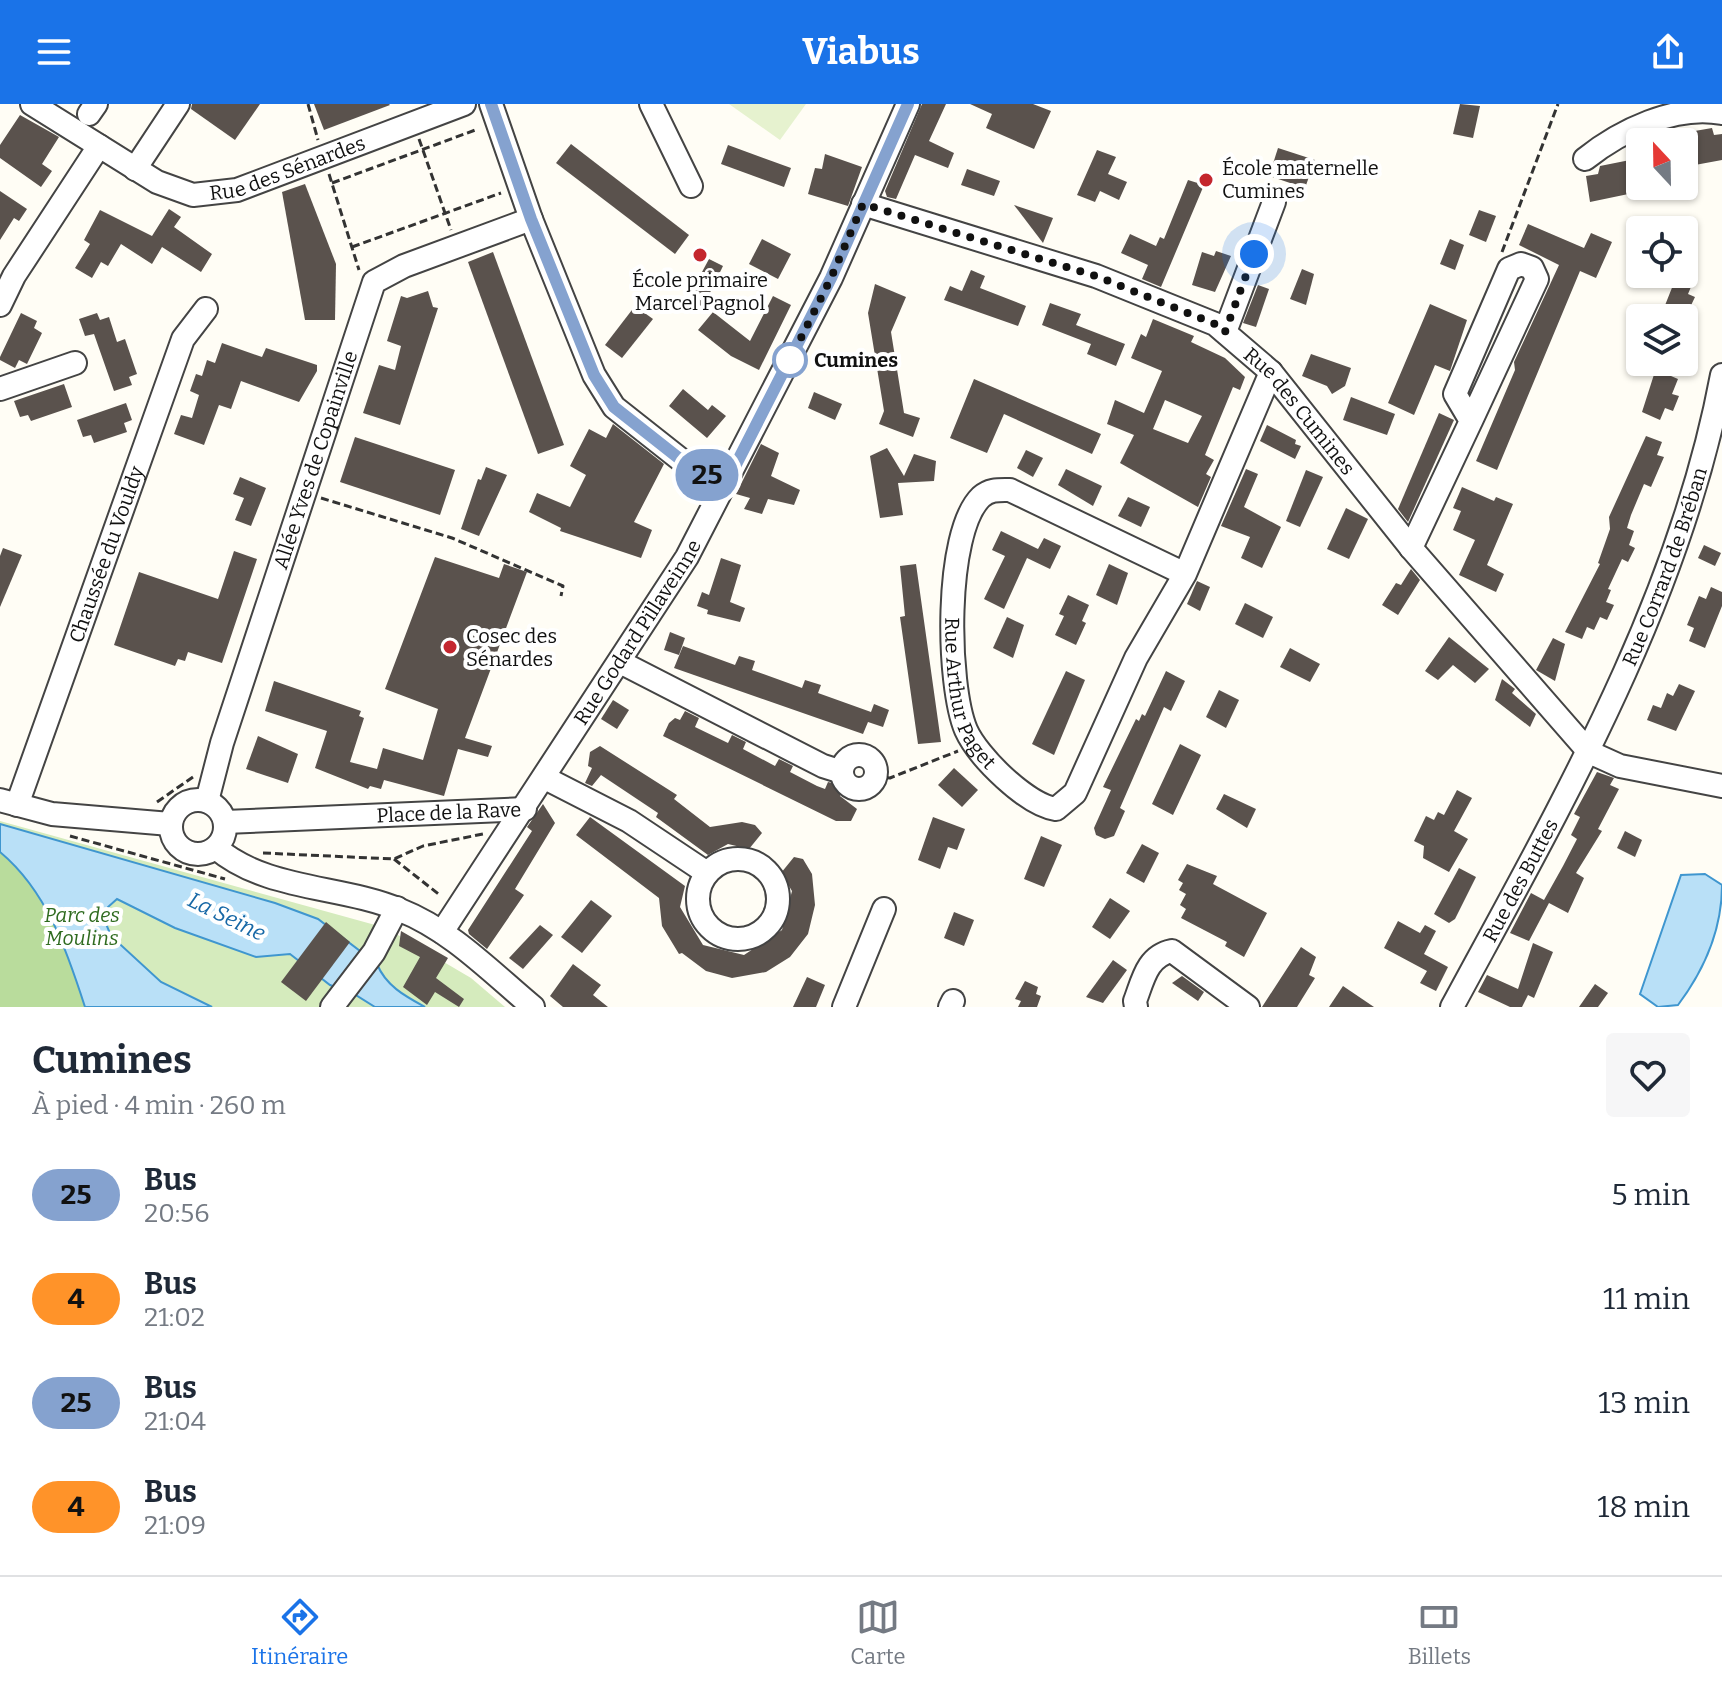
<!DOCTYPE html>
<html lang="fr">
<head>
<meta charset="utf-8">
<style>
	body { margin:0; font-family:Bitter,serif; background:#f6f6f7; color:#1f2937; height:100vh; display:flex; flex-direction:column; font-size:30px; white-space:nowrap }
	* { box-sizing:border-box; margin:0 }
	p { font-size:26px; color:#747a83 }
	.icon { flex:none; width:44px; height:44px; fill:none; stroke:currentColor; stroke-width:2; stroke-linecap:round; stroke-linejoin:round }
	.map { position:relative; height:903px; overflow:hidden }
	.details { display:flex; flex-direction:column; background:#fff; flex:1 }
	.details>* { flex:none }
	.badge { padding:0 16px; border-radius:26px; font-size:28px; line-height:52px }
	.needle { width:52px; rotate:338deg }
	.fabs { position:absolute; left:1626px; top:24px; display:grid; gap:16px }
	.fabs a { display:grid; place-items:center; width:72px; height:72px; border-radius:8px; background:#fff; box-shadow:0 2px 6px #0004; font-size:40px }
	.you { position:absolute; width:40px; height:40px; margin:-20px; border:6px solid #fff; border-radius:50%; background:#1a73e8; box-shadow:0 0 0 12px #1a73e833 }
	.map>.badge { position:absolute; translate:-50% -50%; box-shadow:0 0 0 4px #fff }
	.round { display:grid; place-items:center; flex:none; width:84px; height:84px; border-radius:8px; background:#f6f6f7 }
	.overview { display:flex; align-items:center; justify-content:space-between; height:136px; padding:0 32px }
	h1 { font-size:38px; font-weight:700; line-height:60px }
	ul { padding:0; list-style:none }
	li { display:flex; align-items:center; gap:24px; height:104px; padding:0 32px }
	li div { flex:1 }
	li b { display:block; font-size:30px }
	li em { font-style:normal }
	li .badge { min-width:88px; font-weight:700; text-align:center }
	header { display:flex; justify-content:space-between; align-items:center; height:104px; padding:0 32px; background:#1a73e8; color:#fff; font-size:36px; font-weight:700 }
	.tab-bar { display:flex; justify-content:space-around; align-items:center; height:112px; border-top:2px solid #e0e1e3; background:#fff; font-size:22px; color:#747a83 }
	.tab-bar a { display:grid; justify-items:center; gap:4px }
	.tab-bar .current { color:#1a73e8 }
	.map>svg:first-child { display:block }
	.green { fill:#d5ebbd }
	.forest { fill:#b9dc9c }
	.pitch { fill:#e6f2cf }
	.water { fill:#b9e0f7; stroke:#3f96cf; stroke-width:2 }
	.building { fill:#5a524d; fill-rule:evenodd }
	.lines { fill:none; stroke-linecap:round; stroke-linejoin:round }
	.minor-casing { stroke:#444; stroke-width:26 }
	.path { stroke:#333; stroke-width:3; stroke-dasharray:8 4; stroke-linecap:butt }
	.minor { stroke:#fff; stroke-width:22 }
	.line-casing { stroke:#fff; stroke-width:18 }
	.line { stroke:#85a2cf; stroke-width:12 }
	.walk { stroke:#111; stroke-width:8; stroke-dasharray:0 14.4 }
	.poi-dot { fill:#c4262e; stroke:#fff; stroke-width:3 }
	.stop-dot { fill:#fff; stroke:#85a2cf; stroke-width:4 }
	.labels { text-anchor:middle; stroke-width:8; stroke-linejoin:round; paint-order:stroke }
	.street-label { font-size:20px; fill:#111; stroke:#fff }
	.poi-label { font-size:20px; fill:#111; stroke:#fff; text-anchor:start }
	.stop-label { font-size:20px; font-weight:bold; fill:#111; stroke:#fff; text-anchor:start }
	.park-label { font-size:20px; font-style:italic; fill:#2f6b1f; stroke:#fff }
	.water-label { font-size:22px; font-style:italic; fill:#1768a6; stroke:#fff }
</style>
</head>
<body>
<header><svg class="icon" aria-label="menu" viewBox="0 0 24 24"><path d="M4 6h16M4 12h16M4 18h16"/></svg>Viabus<svg class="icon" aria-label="share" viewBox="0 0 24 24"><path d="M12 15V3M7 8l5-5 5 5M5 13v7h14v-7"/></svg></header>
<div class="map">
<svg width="1722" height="903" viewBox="0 0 1722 903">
	<rect width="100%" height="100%" fill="#fffdf5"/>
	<path class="green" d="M0,717L386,824L471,874L505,903H0Z"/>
	<path class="forest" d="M0,748C47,787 67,847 85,903H0Z"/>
	<path class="pitch" d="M729,0H806L780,36Z"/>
	<g class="water">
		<path d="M0,720L275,799L318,815L377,860C386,882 405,892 425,903H375L354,890L330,881L290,850L256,853L175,824L117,795L108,803L104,815L111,832L161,878L212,903H85C67,847 47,787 0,748Z"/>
		<path d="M1705,770L1722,781C1722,826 1705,865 1678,901L1658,903L1640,890L1681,771Z"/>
	</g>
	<g class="building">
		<path d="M192,0H260L235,36L191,5Z"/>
		<path d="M314,0H389L390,1L324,26Z"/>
		<path d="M922,0H946L929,37L954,49L948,64L915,51L896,95L887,93L885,87Z"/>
		<path d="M970,0H1033L1051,7L1034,45L986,24L992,10Z"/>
		<path d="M1460,0L1480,2L1473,34L1453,30Z"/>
		<path d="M20,11L59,33L42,60L52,67L41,83L0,54V41Z"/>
		<path d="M1712,24L1714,31L1722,30V56L1684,63V37L1691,36L1689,28Z"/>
		<path d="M571,40L689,131L675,150L556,59Z"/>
		<path d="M728,41L791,64L784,83L721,60Z"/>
		<path d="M1278,44L1315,56L1305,84L1269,72Z"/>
		<path d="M1097,46L1116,53L1108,70L1127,78L1119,96L1100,87L1095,98L1077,91Z"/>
		<path d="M825,50L862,63L848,102L808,90L815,64L822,65Z"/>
		<path d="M1640,54V78L1635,79L1638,88L1590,98L1586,72L1598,70L1600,62Z"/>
		<path d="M967,65L1000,77L994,92L961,81Z"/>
		<path d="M1188,76L1204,81L1161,183L1142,175L1148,161L1121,149L1130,130L1156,142L1160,133L1164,135Z"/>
		<path d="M305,80L336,160L335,216H305L282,88Z"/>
		<path d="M0,87L27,105L19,117L14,114L0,136Z"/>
		<path d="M1014,101L1053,114L1043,139Z"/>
		<path d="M169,105L181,113L174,123L212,150L201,168L162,143L152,160L121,140L108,162L101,158L92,174L75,164L90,140L84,136L100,106L152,132Z"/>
		<path d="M1479,106L1496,112L1486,138L1469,131Z"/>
		<path d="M1528,120L1584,144L1591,129L1612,138L1596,174L1580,167L1497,366L1476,357L1515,266L1514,258L1559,161L1519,141Z"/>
		<path d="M762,135L791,150L778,175L749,160Z"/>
		<path d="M1450,135L1464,141L1455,166L1440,160Z"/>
		<path d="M1216,147L1231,152L1215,188L1192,181L1202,148L1214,152Z"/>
		<path d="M493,148L564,341L538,350L468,158Z"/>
		<path d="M709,155L723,162L703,203L688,194Z"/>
		<path d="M1302,165L1314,170L1306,201L1290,195Z"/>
		<path d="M971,166L985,172L980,184L1026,202L1018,222L944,196L950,182L962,187Z"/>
		<path d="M1677,171L1693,178L1688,190L1695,193L1685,214H1660Z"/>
		<path d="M875,180L906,193L891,228L904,309L920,314L913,333L879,320L884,307L868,209Z"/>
		<path d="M1258,181L1269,185L1256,223L1243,219Z"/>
		<path d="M428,187L433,203L438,204L400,321L363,309L379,261L395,266L401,242L387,237L401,192L407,194Z"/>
		<path d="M773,192L791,201L759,266L731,252L698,226L713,208L750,237Z"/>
		<path d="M1050,199L1081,210L1076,221L1125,240L1116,262L1087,250L1091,240L1042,221Z"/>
		<path d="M1430,200L1467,216L1450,267L1435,261L1414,311L1388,299Z"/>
		<path d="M635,202L653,215L622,254L605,241Z"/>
		<path d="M21,209L37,217L34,224L42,229L27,260L19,256L15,264L0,256V253Z"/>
		<path d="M97,209L100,216L109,213L117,238L125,235L137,270L129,273L132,281L114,287L94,230L85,232L79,215Z"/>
		<path d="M1153,215L1194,232L1191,238L1225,254L1245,273L1240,286L1233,283L1205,351L1214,356L1206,370L1211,373L1198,403L1120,359L1134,331L1107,320L1115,296L1144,309L1162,267L1131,254L1141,230L1146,233ZM1165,296L1202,312L1188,339L1153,325Z"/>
		<path d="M222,239L262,253L266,244L317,261V267L299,298L241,277L231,305L219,301L204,341L174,330L181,311L192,314L199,291L190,287L196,270L202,272L207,256L215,259Z"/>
		<path d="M1311,250L1351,264L1345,282L1332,290L1327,282L1302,272Z"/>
		<path d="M1658,258H1677L1671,272L1678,275L1672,290L1679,292L1673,307L1665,304L1660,316L1642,308Z"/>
		<path d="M974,275L1101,330L1092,350L1004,310L987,349L950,334Z"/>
		<path d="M64,280L72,303L31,317L28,311L20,313L14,297Z"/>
		<path d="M683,285L708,306L712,301L726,312L707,334L669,302Z"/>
		<path d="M814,288L842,300L835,316L808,304Z"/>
		<path d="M1351,293L1395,310L1387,331L1343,316Z"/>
		<path d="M126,299L132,316L124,319L127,328L94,339L91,331L83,333L77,316Z"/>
		<path d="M1439,309L1454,316L1408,418L1398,405Z"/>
		<path d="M613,320L664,360L634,418L652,426L641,454L560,427L561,424L529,408L537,389L570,403L586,371L570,362L589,325L606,334Z"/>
		<path d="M1267,321L1296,336L1295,340L1301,342L1295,355L1260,337Z"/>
		<path d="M1646,332L1662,338L1657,351L1664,353L1651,383L1644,380L1631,411L1627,424L1634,427L1629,441L1635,444L1628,458L1622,455L1608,485L1611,486L1606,498L1614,501L1607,516L1600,513L1594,526L1587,523L1582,535L1565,528L1600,460L1598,459L1610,425L1609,413Z"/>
		<path d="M355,333L455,366L440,411L340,378Z"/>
		<path d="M761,340L779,349L771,372L800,386L794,401L768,395L762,410L744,405L750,394L736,390Z"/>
		<path d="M887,344L904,372L914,350L936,357L934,377L898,379L903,411L880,414L870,352Z"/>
		<path d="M1026,346L1043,354L1033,373L1017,364Z"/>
		<path d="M486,363L507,371L479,432L461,425L478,375L481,376Z"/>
		<path d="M1066,365L1102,382L1093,402L1058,381Z"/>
		<path d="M1246,365L1258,370L1244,403L1281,423L1262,464L1241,454L1250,433L1221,422Z"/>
		<path d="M1306,366L1323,373L1300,423L1286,417Z"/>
		<path d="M240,373L266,384L251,422L235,416L244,394L233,390Z"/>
		<path d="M1462,383L1494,397L1496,393L1513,400L1487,461L1504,470L1496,488L1459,471L1475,436L1453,426L1461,407L1453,404Z"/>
		<path d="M1128,393L1150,403L1141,423L1118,412Z"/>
		<path d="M1346,404L1368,415L1349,455L1327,445Z"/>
		<path d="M1001,427L1038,445L1044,434L1061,442L1050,465L1027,454L1004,505L984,495L1005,452L992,446Z"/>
		<path d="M1704,441L1721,449L1715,462L1698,454Z"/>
		<path d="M3,444L22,451L0,503V452Z"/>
		<path d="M234,447L257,455L222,559L188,548L185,557L178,555L175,562L114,541L139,468L218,495Z"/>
		<path d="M435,453L499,474L504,460L527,468L465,634L492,642L488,653L458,645L444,692L384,676L381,685L370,682L368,685L315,664L327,627L265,607L274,577L361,607L359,612L364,614L350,658L377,665L383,644L423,656L438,605L385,585Z"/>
		<path d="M721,454L741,461L730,498L745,504L740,518L707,510L708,506L697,502L702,488L709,491Z"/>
		<path d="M916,460L941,638L918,640L900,513L905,512L900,462Z"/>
		<path d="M1109,460L1128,469L1117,501L1096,491Z"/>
		<path d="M1411,465L1420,476L1398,511L1382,501L1396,479L1401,481Z"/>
		<path d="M1197,477L1210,483L1200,507L1187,500Z"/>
		<path d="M1711,483L1722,488V502L1705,544L1689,537L1694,524L1687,521L1699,492L1706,495Z"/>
		<path d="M1068,491L1089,501L1082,517L1086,519L1076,541L1055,531L1064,512L1059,510Z"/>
		<path d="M1245,499L1273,513L1263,534L1235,520Z"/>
		<path d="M1007,513L1024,521L1013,554L993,544Z"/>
		<path d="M670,528L685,534L679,551L664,546Z"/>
		<path d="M1449,533L1489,565L1475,579L1453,561L1438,576L1425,567Z"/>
		<path d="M1553,534L1565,540L1555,577L1536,566Z"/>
		<path d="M683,542L735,561L739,552L755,557L752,566L802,584L805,576L821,581L818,589L871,608L874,600L889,606L883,623L868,618L863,630L674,564Z"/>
		<path d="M1290,544L1320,560L1310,578L1280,563Z"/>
		<path d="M1066,567L1085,576L1054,651L1032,640Z"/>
		<path d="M1166,567L1185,577L1171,607L1164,603L1120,704L1125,707L1114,732L1105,735L1096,731L1094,724L1111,686L1103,683L1136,615L1139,617L1142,610L1145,612Z"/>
		<path d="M1502,575L1515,585L1512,589L1536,610L1530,623L1495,596Z"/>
		<path d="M1679,580L1695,587L1676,627L1647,616L1653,601L1661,604L1667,589L1673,592Z"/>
		<path d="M1219,586L1239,596L1226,624L1206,613Z"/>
		<path d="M613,596L629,606L617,625L601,615Z"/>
		<path d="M685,607L699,614L695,623L728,639L732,631L746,638L743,645L775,662L779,655L793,662L790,668L817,682L825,685L828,678L845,682L840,692L857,705L851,717H836L663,632L669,619L675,614L680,616Z"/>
		<path d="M258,632L298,650L288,679L246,665Z"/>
		<path d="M1180,640L1201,651L1173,711L1152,700Z"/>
		<path d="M600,642L677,691L674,695L710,723L742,718L755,721L762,729L749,745L728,740L708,751L656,713L658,709L601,671L592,682L585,679L592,664L588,662L590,648Z"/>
		<path d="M954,664L978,686L962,703L938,681Z"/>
		<path d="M1597,668L1614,674L1610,681L1619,685L1598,725L1602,727L1576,769L1584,774L1568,809L1549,799L1529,837L1510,829L1531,789L1544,796L1563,762L1577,735L1571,731L1580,713L1574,710Z"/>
		<path d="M1457,686L1472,694L1454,727L1468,735L1449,768L1423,754L1424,742L1414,737L1426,712L1434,716L1438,708L1444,711Z"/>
		<path d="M1224,690L1256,705L1247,724L1216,705Z"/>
		<path d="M543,700L555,719L515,785L524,791L487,845L469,830L468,826L532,727L527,723Z"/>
		<path d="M590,713L685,782L680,803L703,841L744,851L782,826L792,787L781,769L794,753L803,755L812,770L815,801L808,830L790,853L766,868L732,874L706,867L682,849L679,850L662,822L659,794L576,731Z"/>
		<path d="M933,713L965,725L957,746L948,743L940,765L918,756Z"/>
		<path d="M1625,727L1642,736L1635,753L1617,744Z"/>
		<path d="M1041,732L1062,741L1044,783L1024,775Z"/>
		<path d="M1142,740L1159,749L1144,779L1126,769Z"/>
		<path d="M1187,760L1217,772L1213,780L1267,809L1244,853L1225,842L1227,838L1181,814L1186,805L1180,801L1186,790L1179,786L1183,779L1178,776Z"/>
		<path d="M1459,764L1476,773L1455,815L1449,819L1434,810Z"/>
		<path d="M1110,794L1130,807L1110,835L1092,823Z"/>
		<path d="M591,796L612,812L582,849L561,833Z"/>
		<path d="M954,808L974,816L964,842L944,834Z"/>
		<path d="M1398,817L1420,829L1425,821L1436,827L1424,850L1448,863L1436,887L1420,879L1427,867L1384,844Z"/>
		<path d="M326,818L350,838L306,897L281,878Z"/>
		<path d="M540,821L553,831L523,865L509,854Z"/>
		<path d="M401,827L448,854L436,874L464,895L459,903L435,888L427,901L403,883L420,853L399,842Z"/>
		<path d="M1533,839L1553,848L1534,894L1528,891L1522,903H1510L1478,888L1487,871L1518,885Z"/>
		<path d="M1301,843L1316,853L1309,871L1315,874L1297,903H1262Z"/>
		<path d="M1113,856L1127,866L1103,899L1086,893Z"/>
		<path d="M573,860L601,881L593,891L608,903H563L550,892Z"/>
		<path d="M1182,872L1204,888L1198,897L1172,879Z"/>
		<path d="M807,873L825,881L816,903H793Z"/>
		<path d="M1025,877L1038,883L1036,890L1041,892L1037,903H1018L1021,897L1015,895Z"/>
		<path d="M1595,880L1608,889L1598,903H1579Z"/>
		<path d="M1343,882L1374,903H1329Z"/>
	</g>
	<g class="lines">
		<g class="minor-casing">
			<g id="minor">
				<path id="s1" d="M32,0L157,78L193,91L237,86L464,0"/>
				<path d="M491,0L531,115L594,271L614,303L690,363L726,380"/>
				<path d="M651,0L691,82"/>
				<path d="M89,10L96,0"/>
				<path d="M1585,55C1620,27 1675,0 1722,9"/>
				<path d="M135,65L178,0"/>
				<path id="s2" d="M863,100L1096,172L1215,220L1271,268L1411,444L1589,648L1620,662L1722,682"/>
				<path d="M0,201L14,172L99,42"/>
				<path d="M1225,228L1274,98"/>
				<path d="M0,285L75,259"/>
				<path d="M1411,444L1471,317L1455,290L1509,165L1521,160L1532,164L1537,175L1471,317"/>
				<path id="s3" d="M1185,470L1010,386C999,386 990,385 981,393C944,429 947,581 966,626C978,653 1027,701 1056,705L1075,689L1136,554L1185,470L1271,268"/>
				<path d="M620,558L823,662L842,668"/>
				<circle cx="859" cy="668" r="17"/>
				<path d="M545,674L629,717L707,769"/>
				<circle cx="198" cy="723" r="27"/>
				<path d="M0,696L52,710L170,720"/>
				<path id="s4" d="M207,697L222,639L374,178L404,162L531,115"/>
				<path id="s5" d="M17,701L183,235L206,205"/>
				<path id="s6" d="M225,718L525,705"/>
				<path d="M216,744C267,787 341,781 400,806C451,826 491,868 533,903"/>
				<circle cx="738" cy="795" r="40"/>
				<path id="s7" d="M442,828L687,453L831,174L908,0"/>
				<path d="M332,903L374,848L397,804"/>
				<path d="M844,903L884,805"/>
				<path d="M950,903L953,897"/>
				<path d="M1136,903L1135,897C1143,876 1147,852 1172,847L1248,903"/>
				<path id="s8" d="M1452,903C1560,703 1680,497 1722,271"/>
			</g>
		</g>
		<g class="path">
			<path d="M308,0L318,36"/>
			<path d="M419,35L451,126"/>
			<path d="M329,70L359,166"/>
			<path d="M332,79L478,25"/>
			<path d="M352,143L501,89"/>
			<path d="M1502,148L1558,0"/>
			<path d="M321,394L452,434L563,482L561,492"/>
			<path d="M875,673L890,674L958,647"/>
			<path d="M157,698L193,673"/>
			<path d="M70,732L225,775"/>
			<path d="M263,749L394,755L423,742L483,730"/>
			<path d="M394,755L441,792"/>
		</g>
		<use href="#minor" class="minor"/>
	</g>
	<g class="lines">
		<g class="line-casing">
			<path id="line" d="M491,0L531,115L594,271L614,303L690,363L726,380L831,174L908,0"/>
		</g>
		<use href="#line" class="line"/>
		<path class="walk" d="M790,256L786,264L831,174L863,100L1096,172L1215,220L1225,228L1254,150"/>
	</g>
	<g class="poi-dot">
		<circle cx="1206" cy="76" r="8"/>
		<circle cx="700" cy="151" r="8"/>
		<circle cx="450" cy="543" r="8"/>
	</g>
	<circle class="stop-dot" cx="790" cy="256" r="16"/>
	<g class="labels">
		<g class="street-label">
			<text dy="7" stroke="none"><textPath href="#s1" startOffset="284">Rue des Sénardes</textPath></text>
			<text dy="7" stroke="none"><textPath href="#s2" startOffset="494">Rue des Cumines</textPath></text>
			<text dy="7" stroke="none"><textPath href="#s4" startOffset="358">Allée Yves de Copainville</textPath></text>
			<text dy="7" stroke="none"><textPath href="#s5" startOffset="266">Chaussée du Vouldy</textPath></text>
			<text dy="7" stroke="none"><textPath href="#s8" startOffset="490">Rue Corrard de Bréban</textPath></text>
			<text dy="7" stroke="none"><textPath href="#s7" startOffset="358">Rue Godard Pillaveinne</textPath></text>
			<text dy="7" stroke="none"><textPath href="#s3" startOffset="430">Rue Arthur Paget</textPath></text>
			<text dy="7" stroke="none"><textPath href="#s6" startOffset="224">Place de la Rave</textPath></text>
			<text dy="7" stroke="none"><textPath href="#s8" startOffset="144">Rue des Buttes</textPath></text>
		</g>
		<g class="poi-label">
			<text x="1222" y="71">École maternelle<tspan x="1222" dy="23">Cumines</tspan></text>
			<text x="700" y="183" text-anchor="middle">École primaire<tspan x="700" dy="23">Marcel Pagnol</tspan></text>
			<text x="466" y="539">Cosec des<tspan x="466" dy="23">Sénardes</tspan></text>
		</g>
		<g class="stop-label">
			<text x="814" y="263">Cumines</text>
		</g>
		<g class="park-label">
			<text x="82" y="818">Parc des<tspan x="82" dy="23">Moulins</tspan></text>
		</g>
		<g class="water-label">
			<text transform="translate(227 812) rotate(26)" y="8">La Seine</text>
		</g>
	</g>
</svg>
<div class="fabs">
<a><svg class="needle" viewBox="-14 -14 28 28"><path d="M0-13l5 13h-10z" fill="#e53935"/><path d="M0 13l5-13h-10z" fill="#747a83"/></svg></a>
<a><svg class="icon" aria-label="locate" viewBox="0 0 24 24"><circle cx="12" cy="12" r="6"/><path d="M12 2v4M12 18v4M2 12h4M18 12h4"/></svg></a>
<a><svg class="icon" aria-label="layers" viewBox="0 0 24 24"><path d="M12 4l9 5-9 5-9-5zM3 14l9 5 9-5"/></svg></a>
</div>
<div class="you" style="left:1254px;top:150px"></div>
<b class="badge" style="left:707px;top:371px;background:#85a2cf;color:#111">25</b>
</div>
<section class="details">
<div class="overview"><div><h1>Cumines</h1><p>À pied · 4 min · 260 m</p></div><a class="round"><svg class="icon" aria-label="heart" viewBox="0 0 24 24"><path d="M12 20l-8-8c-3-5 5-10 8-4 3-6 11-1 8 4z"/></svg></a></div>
<ul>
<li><span class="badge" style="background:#85a2cf;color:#111">25</span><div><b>Bus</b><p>20:56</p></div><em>5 min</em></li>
<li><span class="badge" style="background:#ff9329;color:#111">4</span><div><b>Bus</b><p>21:02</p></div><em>11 min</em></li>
<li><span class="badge" style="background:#85a2cf;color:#111">25</span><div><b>Bus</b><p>21:04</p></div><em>13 min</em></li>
<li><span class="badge" style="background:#ff9329;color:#111">4</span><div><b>Bus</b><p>21:09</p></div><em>18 min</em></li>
</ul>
</section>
<nav class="tab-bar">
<a class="current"><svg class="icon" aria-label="directions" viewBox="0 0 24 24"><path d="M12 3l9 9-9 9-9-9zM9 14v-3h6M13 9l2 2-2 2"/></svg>Itinéraire</a>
<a><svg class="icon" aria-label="map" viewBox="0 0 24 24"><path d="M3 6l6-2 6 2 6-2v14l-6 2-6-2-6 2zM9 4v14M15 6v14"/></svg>Carte</a>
<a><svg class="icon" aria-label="tickets" viewBox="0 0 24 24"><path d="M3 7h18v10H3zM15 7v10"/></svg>Billets</a>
</nav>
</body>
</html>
